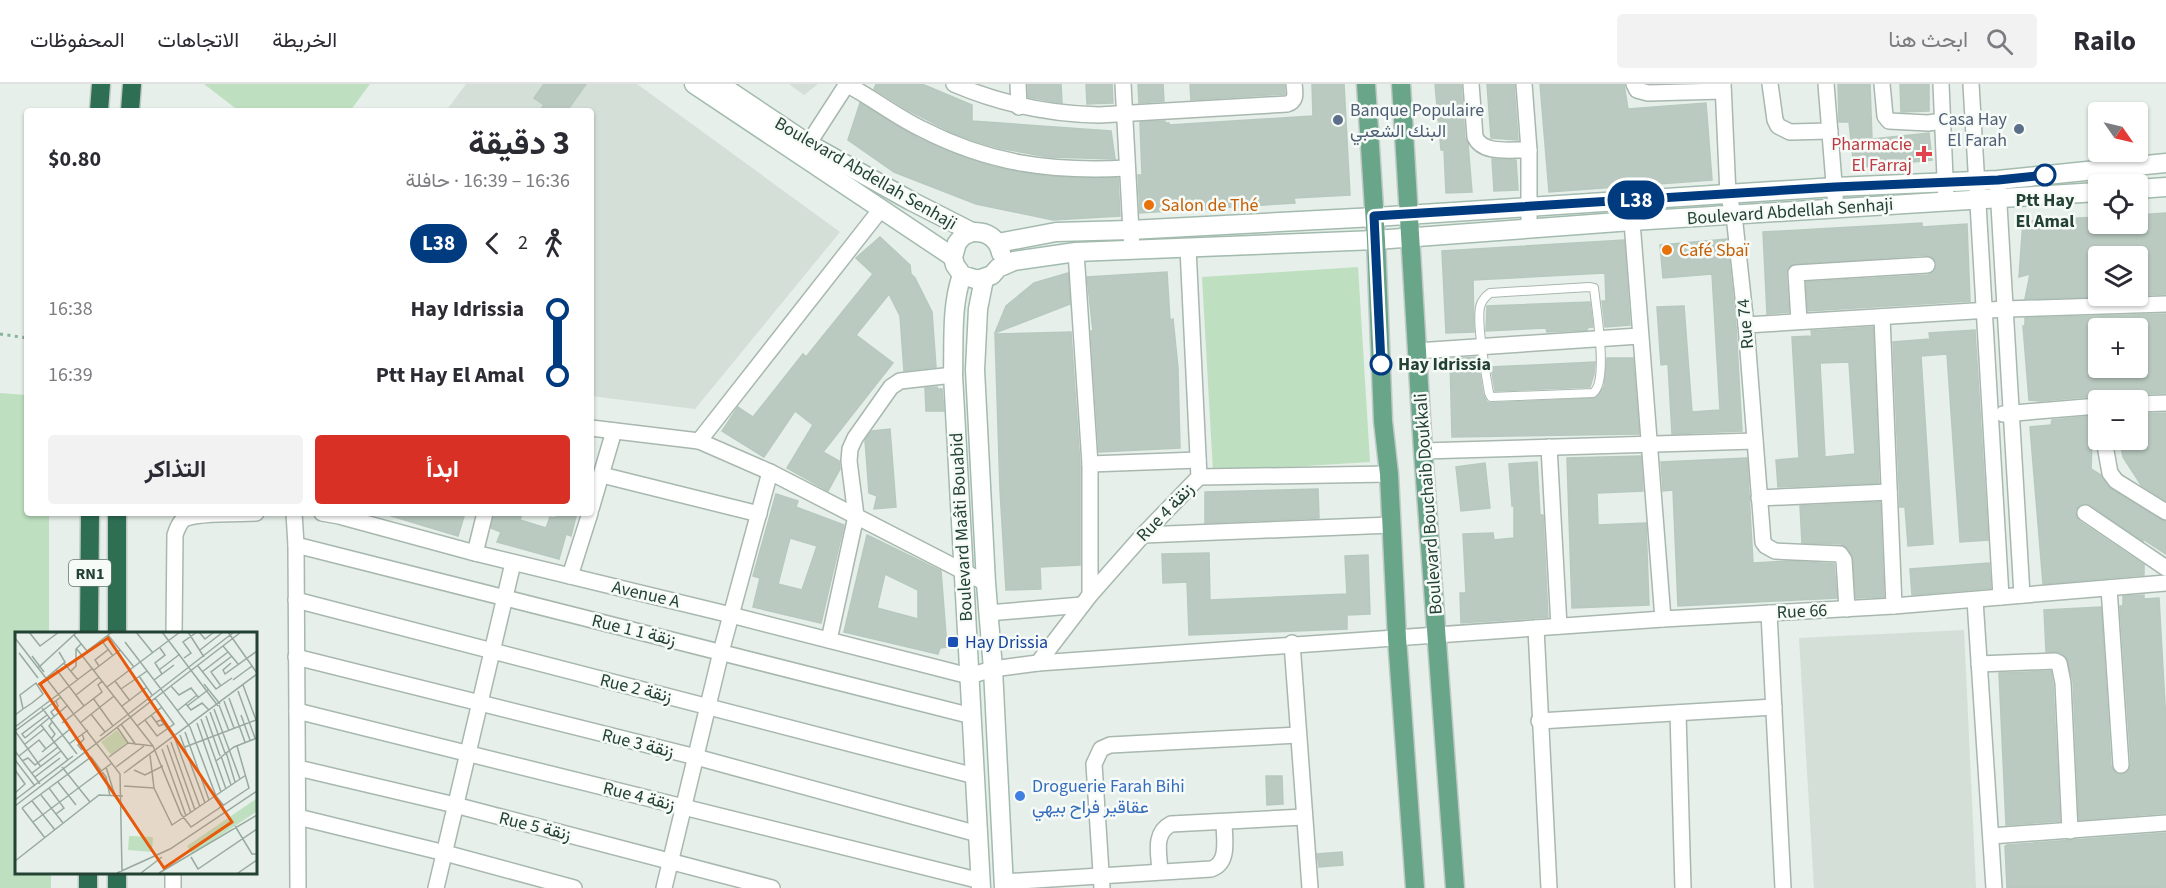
<!DOCTYPE html>
<html lang="ar">
<head>
<meta charset="utf-8">
<style>
	body { margin:0; font-family:"Source Sans 3",Vazirmatn,sans-serif; background:#f2f2f3; color:#2b2b33; direction:rtl; height:100vh; display:flex; flex-direction:column; font-size:22px; white-space:nowrap }
	* { box-sizing:border-box; margin:0 }
	p { font-size:20px; color:#7c7c81 }
	.icon { flex:none; width:33px; height:33px; fill:none; stroke:currentColor; stroke-width:2; stroke-linecap:round; stroke-linejoin:round }
	.map { position:relative; flex:1; overflow:hidden; direction:ltr }
	.drawer { position:absolute; left:24px; top:24px; width:570px; height:408px; display:flex; flex-direction:column; background:#fff; border-radius:6px; box-shadow:0 2px 4px #0004; direction:rtl }
	.drawer>* { flex:none }
	.badge { padding:0 12px; border-radius:20px; font-size:21px; line-height:39px }
	.needle { width:39px; rotate:124deg }
	.tools { position:absolute; left:2088px; top:18px; display:grid; gap:12px }
	.tools a { display:grid; place-items:center; width:60px; height:60px; border-radius:6px; background:#fff; box-shadow:0 2px 4px #0004; font-size:30px }
	.map>.badge { position:absolute; translate:-50% -50%; box-shadow:0 0 0 3px #fff }
	.legs { display:flex; align-items:center; gap:9px; height:66px; padding:0 24px; font-size:20px }
	.legs p { margin-inline-start:auto }
	.overview { display:flex; align-items:center; justify-content:space-between; height:102px; padding:0 24px }
	h1 { font-size:33px; font-weight:700; line-height:45px }
	.primary-button { display:flex; gap:12px; margin-top:auto; padding:12px 24px }
	.primary-button a { flex:1; height:69px; border-radius:6px; background:#d93025; color:#fff; font-size:24px; font-weight:700; line-height:69px; text-align:center }
	.primary-button a+a { background:#f2f2f3; color:#2b2b33 }
	ul { padding:0 24px; list-style:none }
	li { display:flex; align-items:center; gap:21px; height:66px; font-size:22px }
	li i { display:grid; place-items:center; width:9px; height:100%; margin:0 8px; background:currentColor }
	li i::after { content:''; width:15px; height:15px; margin:-8px; border:4px solid; border-radius:50%; background:#fff }
	li p { margin-inline-start:auto }
	li:first-child i { background:linear-gradient(#0000 50%,currentColor 0) }
	li:last-child i { background:linear-gradient(currentColor 50%,#0000 0) }
	header { display:flex; align-items:center; gap:36px; box-sizing:border-box; height:84px; padding:0 30px; background:#fff; border-bottom:2px solid #e1e1e2 }
	header strong { font-size:28px }
	nav { display:flex; gap:33px; margin-inline-start:auto; font-size:21px }
	.search { width:420px; height:54px; background:#f2f2f3; display:flex; align-items:center; gap:15px; box-sizing:border-box; padding:0 21px; border-radius:6px; color:#7c7c81; font-size:22px }
	.map>svg:first-child { display:block }
	.built { fill:#d3dfd7 }
	.green { fill:#bee0c0 }
	.building { fill:#bacac1; stroke:#b7c9be; stroke-width:1.5; fill-rule:evenodd }
	.lines { fill:none; stroke-linecap:round; stroke-linejoin:round }
	.lane-casing { stroke:#a8b8af; stroke-width:10 }
	.street-casing { stroke:#a8b8af; stroke-width:18 }
	.secondary-casing { stroke:#a3bbae; stroke-width:21 }
	.primary-casing { stroke:#c1cac6; stroke-width:21 }
	.highway-casing { stroke:#c1cac6; stroke-width:21 }
	.path { stroke:#85b39b; stroke-width:3; stroke-dasharray:3 4.5; stroke-linecap:butt }
	.lane { stroke:#fff; stroke-width:8 }
	.street { stroke:#fff; stroke-width:15 }
	.secondary { stroke:#fff; stroke-width:18 }
	.primary { stroke:#69a689; stroke-width:18 }
	.highway { stroke:#2e6f54; stroke-width:18 }
	.line-1-casing { stroke:#fff; stroke-width:14 }
	.line-1 { stroke:#003b80; stroke-width:9 }
	.service-dot { fill:#5c6f8a; stroke:#f7fbf8; stroke-width:2 }
	.health-dot { fill:#e0444e; stroke:#f7fbf8; stroke-width:2 }
	.stop-1-dot { fill:#fff; stroke:#003b80; stroke-width:3 }
	.food-dot { fill:#e8710a; stroke:#f7fbf8; stroke-width:2 }
	.transit-dot { fill:#1a4fb4; stroke:#f7fbf8; stroke-width:2 }
	.shop-dot { fill:#3f7fe0; stroke:#f7fbf8; stroke-width:2 }
	.labels { text-anchor:middle; stroke-width:5; stroke-linejoin:round; paint-order:stroke }
	.shield { fill:#f7fbf8; stroke:#637a6e; stroke-width:1.5 }
	.shield-label { font-size:16px; font-weight:bold; fill:#234233 }
	.service-label { font-size:18px; fill:#4e5e75; stroke:#f7fbf8; text-anchor:start }
	.health-label { font-size:18px; fill:#be3a42; stroke:#f7fbf8; text-anchor:end }
	.street-label { font-size:18px; fill:#234233; stroke:#f7fbf8 }
	.stop-label { font-size:18px; font-weight:bold; fill:#234233; stroke:#f7fbf8 }
	.food-label { font-size:18px; fill:#c56008; stroke:#f7fbf8; text-anchor:start }
	.transit-label { font-size:18px; fill:#164399; stroke:#f7fbf8; text-anchor:start }
	.shop-label { font-size:18px; fill:#366cbe; stroke:#f7fbf8; text-anchor:start }
	.inset-road { fill:none; stroke:#98aaa0; stroke-width:1.5 }
	.view { fill:#e8590c; fill-opacity:0.15; stroke:#e8590c; stroke-width:3 }
	.inset-edge { fill:none; stroke:#234233; stroke-width:3 }
</style>
</head>
<body>
<header>
<strong>Railo</strong>
<div class="search"><svg class="icon" aria-label="search" viewBox="0 0 24 24"><circle cx="10" cy="10" r="6"/><path d="M15 15l6 6"/></svg>ابحث هنا</div>
<nav><a>الخريطة</a><a>الاتجاهات</a><a>المحفوظات</a></nav>
</header>
<div class="map">
<svg width="2166" height="804" viewBox="0 0 2166 804">
	<rect width="100%" height="100%" fill="#e6efe9"/>
	<g class="built">
		<path d="M466,0H637L840,148L695,325L591,312V27H446Z"/>
		<path d="M789,0H818L804,11Z"/>
		<path d="M1964,546L1976,804H1814L1799,554Z"/>
	</g>
	<g class="green">
		<path d="M204,0H370L350,27H239Z"/>
		<path d="M1358,183L1370,378L1213,388L1202,193Z"/>
		<path d="M0,309L27,311V429H49V549H16V788H51V804H0Z"/>
	</g>
	<g class="building">
		<path d="M544,0H586L567,27H539L544,21L534,14Z"/>
		<path d="M876,0H922L972,21V37L1111,47L1115,75L1048,73L999,64L975,57L951,48L908,26L874,5Z"/>
		<path d="M1028,0H1061L1062,19L1028,13Z"/>
		<path d="M1086,0H1112L1113,19L1087,20Z"/>
		<path d="M1138,0H1163L1164,17L1139,19Z"/>
		<path d="M1190,0H1284L1285,10L1191,16Z"/>
		<path d="M1312,0H1344L1350,111L1294,114L1295,119L1140,129L1138,91H1142L1140,38L1165,37V39H1169V41L1313,32Z"/>
		<path d="M1435,0H1461L1465,54L1468,60L1472,108L1446,109L1444,66H1441Z"/>
		<path d="M1487,0H1514L1518,56L1491,54Z"/>
		<path d="M1540,0H1624L1628,25L1706,19L1712,96L1549,108Z"/>
		<path d="M1838,0H1870L1872,55L1929,49L1932,76L1854,84L1849,38H1839Z"/>
		<path d="M1900,0H1929V27L1901,28Z"/>
		<path d="M860,19L918,54L944,66L994,83L1046,92L1118,94L1120,132L1053,136L976,120L894,88L848,56Z"/>
		<path d="M1492,75L1516,76L1518,106L1494,107Z"/>
		<path d="M2166,129V210L2138,211V162L2098,164V212H2126L2025,215L2030,190L2019,193L2023,137L2098,133V140H2138V131Z"/>
		<path d="M1922,139V143L1967,140L1970,217L1808,227L1806,198L1928,191L1935,186L1937,180L1932,173L1926,171L1791,181L1786,189L1789,228L1767,230L1763,148Z"/>
		<path d="M880,153L910,181L911,190L915,194L932,228L936,283L904,287L900,232L889,210L856,251L893,279L823,368L839,377L840,385L828,407L787,384L813,341L795,327L764,373L722,347L738,323L753,333L803,270L806,273L873,190L856,174Z"/>
		<path d="M1727,155L1736,242L1742,347L1672,350L1668,280L1661,281L1657,223L1684,222L1692,328L1720,326L1712,190L1663,194L1660,161Z"/>
		<path d="M1624,156L1630,241L1605,243L1602,217H1606L1605,189L1473,196L1474,248L1446,249L1442,167Z"/>
		<path d="M1167,188L1170,236L1173,235L1178,284L1180,364L1099,368L1091,247H1093L1087,193Z"/>
		<path d="M1068,189L1070,220L995,249L1006,222L1034,199Z"/>
		<path d="M1590,218L1593,243L1587,244V246L1547,248L1546,244L1486,247L1487,222Z"/>
		<path d="M2166,230V309L2137,310L2129,316H2106L2097,312L2040,317L2029,316L2023,242H2025V234ZM2098,244H2138V284H2098Z"/>
		<path d="M1873,243L1879,399L1778,403L1776,376L1799,374L1792,253L1812,252L1811,247ZM1849,278L1855,370L1825,373L1820,279Z"/>
		<path d="M1975,246L1988,456L1960,458L1947,270L1921,272L1933,460L1908,462L1905,423H1900L1893,258L1930,255L1929,249Z"/>
		<path d="M1071,248L1080,380V481L1040,483L1041,505L1006,506L1000,406L995,250Z"/>
		<path d="M1477,273L1483,310L1487,318L1491,319L1595,314L1604,303L1607,274H1633L1639,350L1452,353L1450,275Z"/>
		<path d="M1595,278L1594,290L1590,303L1495,307L1491,283Z"/>
		<path d="M937,303L938,305H942L944,327H926L925,304Z"/>
		<path d="M2166,329V417L2141,401L2123,373L2120,356H2138V330Z"/>
		<path d="M2093,332L2091,385L2101,391L2111,405L2166,438V470L2143,455V457L2090,421L2081,420L2075,428L2079,437L2144,481V491L2043,500L2030,343L2051,341L2052,336Z"/>
		<path d="M890,345L896,423L874,425L877,412L869,409L865,356L872,347Z"/>
		<path d="M1641,372L1643,407L1597,409L1598,441L1646,439L1649,521L1572,524L1567,374Z"/>
		<path d="M1747,374L1753,479L1790,477L1834,480L1837,514L1678,522L1673,406L1663,407L1661,378Z"/>
		<path d="M1537,378L1540,431H1543L1548,533L1461,539L1460,509H1466L1463,450L1493,449L1494,456L1514,454V422H1512L1509,380Z"/>
		<path d="M1485,379L1490,424L1461,427L1456,383Z"/>
		<path d="M1318,405L1319,434L1205,439V408Z"/>
		<path d="M776,410L798,417L796,423L844,441L821,539L753,523L760,494L753,492ZM790,454L817,462L802,506L778,500Z"/>
		<path d="M1880,418L1884,513L1856,514L1852,471L1845,462L1841,460L1802,459L1800,422Z"/>
		<path d="M391,429H465L458,452L391,432Z"/>
		<path d="M494,429H522L520,436L546,444L550,433L555,434L557,429H577L571,452L566,450L559,475L497,458L501,448L491,444Z"/>
		<path d="M867,451L941,487L947,563L940,564L938,570L844,548ZM885,490L918,506V535L877,524Z"/>
		<path d="M1209,469L1210,516L1347,510L1345,472L1368,471L1370,530L1347,531V545L1189,551L1187,498L1163,499L1162,470Z"/>
		<path d="M1989,479L1991,504L1912,511L1910,485Z"/>
		<path d="M2144,511V515L2159,514L2166,638V729L2079,736L2073,597L2066,573L2059,568H2046L2044,526L2101,523L2111,682L2116,689L2122,691L2129,686L2131,680L2120,522H2123V512Z"/>
		<path d="M2051,587L2053,600L2060,737L2006,741L1999,589Z"/>
		<path d="M1266,692H1282L1283,720L1267,721Z"/>
		<path d="M2166,749V804H2007L2005,762L2007,761Z"/>
		<path d="M1342,768L1343,781L1319,783L1317,770Z"/>
	</g>
	<g class="lines">
		<g class="lane-casing">
			<path id="lane" d="M1589,203L1594,204C1596,224 1609,298 1593,309L1491,313L1489,309C1486,291 1475,234 1481,220C1483,215 1486,212 1490,209Z"/>
		</g>
		<g class="street-casing">
			<g id="street">
				<path d="M846,0C873,14 895,32 922,45C990,80 1052,88 1127,84"/>
				<path d="M954,0C1001,20 1047,30 1099,31L1287,20C1297,17 1295,9 1294,0"/>
				<path d="M1018,0L1019,23"/>
				<path d="M1123,0L1132,166"/>
				<path d="M1471,0L1475,53C1483,71 1512,65 1529,66"/>
				<path d="M1524,0L1529,66V144"/>
				<path d="M1634,0L1637,6L1648,9L1723,7"/>
				<path d="M1723,0L1728,111L1734,131L1746,241L1763,458L1766,462L1775,467L1840,470L1844,476L1847,525"/>
				<path d="M1770,0L1775,36L1778,42L1790,48L1830,47"/>
				<path d="M1826,0L1836,124"/>
				<path d="M1882,0L1885,32L1889,37L1928,39L1943,37"/>
				<path d="M1941,0L1946,117"/>
				<path d="M1971,0L2001,513"/>
				<path d="M803,68L847,0"/>
				<path d="M1998,104L2022,511"/>
				<path d="M1631,125L1663,535"/>
				<path d="M1076,168L1090,380V511"/>
				<path d="M1882,233L1894,522"/>
				<path d="M1799,237L1796,189L1927,181"/>
				<path d="M1746,241L2006,225L2166,220"/>
				<path d="M1417,267L1639,252"/>
				<path d="M2138,320L2166,319"/>
				<path d="M2003,330L2098,322"/>
				<path d="M591,344L699,357L770,388L986,499"/>
				<path d="M2104,356L2110,389L2116,397L2166,428"/>
				<path d="M699,357L881,125"/>
				<path d="M1549,363L1559,542"/>
				<path d="M1423,367L1755,357"/>
				<path d="M1090,380L1198,376"/>
				<path d="M602,391L759,430"/>
				<path d="M1199,393L1389,390"/>
				<path d="M1759,414L1889,408"/>
				<path d="M591,425L614,347"/>
				<path d="M294,429L296,461L298,804"/>
				<path d="M322,429L339,432L475,469L731,531L969,592L993,585L1038,579L1090,511L1143,451L1199,393L1188,164"/>
				<path d="M2085,429L2166,484"/>
				<path d="M1143,451L1391,441"/>
				<path d="M296,461L972,632"/>
				<path d="M475,469L485,429"/>
				<path d="M570,492L590,429"/>
				<path d="M2109,504L2121,681"/>
				<path d="M296,516L975,692"/>
				<path d="M1975,516L1994,804"/>
				<path d="M988,529L1082,521"/>
				<path d="M1769,529L1783,804"/>
				<path d="M1536,544L1549,804"/>
				<path d="M174,549L175,451C177,445 179,439 184,435C197,428 240,430 256,429"/>
				<path d="M829,556L856,432L849,377L850,365L855,354L891,303L900,297L953,291"/>
				<path d="M1292,559L1310,804"/>
				<path d="M296,573L696,673L978,750"/>
				<path d="M1038,579L1663,535L1894,522L2166,499"/>
				<path d="M1979,580L2055,577L2059,579L2063,599L2070,747"/>
				<path d="M297,627L981,797"/>
				<path d="M1678,629L1683,804"/>
				<path d="M1539,637L1774,623"/>
				<path d="M298,684L455,721L772,804"/>
				<path d="M298,733L445,769L574,804"/>
				<path d="M1991,752L2166,739"/>
				<path d="M1160,787C1159,770 1153,749 1171,740L1304,733"/>
				<path d="M173,788V804"/>
				<path d="M1003,798L1211,785C1230,779 1224,754 1224,738"/>
				<path d="M436,804L513,479"/>
				<path d="M664,804L721,568L770,388"/>
				<path d="M1102,804L1094,680L1101,665L1110,661L1298,651"/>
			</g>
		</g>
		<g class="secondary-casing">
			<g id="secondary">
				<path d="M694,0L953,173"/>
				<path d="M719,0L807,59L911,117L972,148C987,147 998,154 1001,169"/>
				<path d="M2138,105L2166,103"/>
				<path d="M972,148L963,152L957,159L953,173L955,181L962,191L978,196L992,191L998,184L1014,177L1076,168L1376,156L1632,137L2098,108"/>
				<path d="M998,159L1056,148L1130,146L1375,133L1835,103L1998,96L2166,79"/>
				<path d="M962,191C951,222 954,258 953,291L981,804"/>
				<path d="M984,195L978,225L975,286L986,499L993,585L1004,804"/>
			</g>
		</g>
		<g class="primary-casing">
			<g id="primary">
				<path d="M1366,0L1376,156L1383,337L1389,390L1397,554L1415,804"/>
				<path d="M1401,0L1423,367L1455,804"/>
			</g>
		</g>
		<g class="highway-casing">
			<g id="highway">
				<path d="M99,27L101,0"/>
				<path d="M130,27L132,0"/>
				<path d="M117,429V549"/>
				<path d="M89,549L90,429"/>
				<path d="M117,788V804"/>
				<path d="M88,804V788"/>
			</g>
		</g>
		<path class="path" d="M0,250L27,254"/>
		<use href="#lane" class="lane"/>
		<use href="#street" class="street"/>
		<use href="#secondary" class="secondary"/>
		<use href="#primary" class="primary"/>
		<use href="#highway" class="highway"/>
	</g>
	<g class="lines">
		<g class="line-1-casing">
			<path id="line-1" d="M1381,280L1374,132L1835,103L1998,96L2045,91"/>
		</g>
		<use href="#line-1" class="line-1"/>
	</g>
	<g class="service-dot">
		<circle cx="1338" cy="36" r="6"/>
		<circle cx="2019" cy="45" r="6"/>
	</g>
	<path class="health-dot" d="M1921 61h6v6h6v6h-6v6h-6v-6h-6v-6h6z"/>
	<g class="stop-1-dot">
		<circle cx="2045" cy="91" r="10"/>
		<circle cx="1381" cy="280" r="10"/>
	</g>
	<g class="food-dot">
		<circle cx="1149" cy="121" r="6"/>
		<circle cx="1667" cy="166" r="6"/>
	</g>
	<rect class="transit-dot" x="947" y="552" width="12" height="12" rx="3"/>
	<circle class="shop-dot" cx="1020" cy="712" r="6"/>
	<g class="labels">
		<rect class="shield" x="69" y="476" width="42" height="26" rx="4.5"/>
		<g class="shield-label">
			<text x="90" y="495">RN1</text>
		</g>
		<g class="service-label">
			<text x="1350" y="32">Banque Populaire<tspan x="1350" dy="21">البنك الشعبي</tspan></text>
			<text x="2007" y="41" text-anchor="end">Casa Hay<tspan x="2007" dy="21">El Farah</tspan></text>
		</g>
		<g class="health-label">
			<text x="1912" y="66">Pharmacie<tspan x="1912" dy="21">El Farraj</tspan></text>
		</g>
		<g class="street-label">
			<text transform="translate(866 89) rotate(30)" y="6">Boulevard Abdellah Senhaji</text>
			<text transform="translate(1790 127) rotate(-4)" y="6">Boulevard Abdellah Senhaji</text>
			<text transform="translate(1745 240) rotate(-95)" y="6">Rue 74</text>
			<text transform="translate(1428 420) rotate(-94)" y="6">Boulevard Bouchaib Doukkali</text>
			<text transform="translate(1165 428) rotate(-46)" y="6">Rue 4 زنقة</text>
			<text transform="translate(961 443) rotate(-93)" y="6">Boulevard Maâti Bouabid</text>
			<text transform="translate(646 510) rotate(13)" y="6">Avenue A</text>
			<text transform="translate(1802 527) rotate(-3)" y="6">Rue 66</text>
			<text transform="translate(634 546) rotate(14)" y="6">Rue 1 زنقة 1</text>
			<text transform="translate(636 604) rotate(14)" y="6">Rue 2 زنقة</text>
			<text transform="translate(638 659) rotate(14)" y="6">Rue 3 زنقة</text>
			<text transform="translate(639 712) rotate(14)" y="6">Rue 4 زنقة</text>
			<text transform="translate(535 742) rotate(14)" y="6">Rue 5 زنقة</text>
		</g>
		<g class="stop-label">
			<text x="2045" y="122">Ptt Hay<tspan x="2045" dy="21">El Amal</tspan></text>
			<text x="1398" y="286" text-anchor="start">Hay Idrissia</text>
		</g>
		<g class="food-label">
			<text x="1161" y="127">Salon de Thé</text>
			<text x="1679" y="172">Café Sbaï</text>
		</g>
		<g class="transit-label">
			<text x="965" y="564">Hay Drissia</text>
		</g>
		<g class="shop-label">
			<text x="1032" y="708">Droguerie Farah Bihi<tspan x="1032" dy="21">عقاقير فراح بيهي</tspan></text>
		</g>
	</g>
	<g transform="translate(15 548)">
		<rect width="242" height="242" fill="#e6efe9"/>
		<path d="M102,98L112,110L96,123L86,110ZM241,167V180L177,222L172,214ZM114,204L138,205L137,220L113,218Z" fill="#bee0c0"/>
		<path class="inset-road" d="M14,0L25,14L44,0M121,0L138,21M147,0L203,74M173,0L189,25M184,0L190,7L199,0M213,0L242,41M59,3L72,19L97,0M93,3L119,35M0,6L105,142L107,239M87,9L98,24M110,10L175,95L201,164L209,174M208,14L224,33M61,16L138,114M145,16L150,23L140,31L147,42M185,18L208,0M4,21L23,46M17,24L29,40M169,26L176,21L168,10L182,0M49,31L63,48M216,31L208,38L210,42L242,19M84,34L80,28L94,17M183,34L201,57L217,46M23,36L62,0M41,37L69,74M79,38L105,18M144,38L165,22M56,39L61,34V17L66,12M187,40L213,20M124,44L137,63M139,48L159,33M218,48L237,34M100,49L115,69M189,52L205,72M23,53L50,30L44,20M228,53L241,88M156,54L164,63L176,56L184,66M206,54L196,40L217,24M92,55L165,0M106,57L132,39M223,59L240,106M61,63L84,45M78,66L98,94M214,66L230,110M209,69L219,96M171,72L176,78L187,71L194,78M204,73L214,99M107,74L132,55M172,74L193,58M27,76L62,122M199,77L225,147M162,79L182,63M195,80L210,121M76,82L90,100M0,83L8,77L17,71L27,63L28,62L21,51L5,63L8,77M136,83L144,94L149,92M226,83L235,108M39,84L36,80L43,74L41,69M191,84L205,124M186,87L211,157M35,88L53,73M130,88L142,104L159,92L140,66M141,90L146,88L159,105M47,91L87,60L83,53L87,49M65,91L99,64M182,91L206,160M106,92L121,113M26,93L53,128M122,94L147,75M0,95L78,36M102,95L113,111M170,100L194,168M67,102L69,107L63,113L67,118M165,103L190,171M85,104L219,0M10,106L7,102L32,83M10,106L34,86M37,106L40,102L34,94L37,90M160,107L185,175M156,110L180,178M10,112L29,97M54,112L73,98M152,113L176,181M170,115L241,88M147,117L171,184M0,119L25,152M27,120L55,97L51,89M211,120L220,150M135,123L139,156L157,193L231,143M4,124L24,108L31,117M206,124L216,153M94,125L113,111L138,114L166,182L176,195L234,156L222,114M0,128L20,154M7,129L13,126L20,133L43,115M201,129L219,115L242,106M26,135L0,99L46,65M47,135L75,170M91,135L100,164M101,135L129,114M0,138L10,152L0,161M119,138L130,143L148,134M17,141L46,119M109,141L242,42M20,145L45,126M43,150L61,173M109,154L139,156M34,156L49,176L41,182M26,163L48,191M0,168L58,124M17,169L40,198M0,174L226,0M7,176L76,125L91,145L95,164M7,176L30,206M18,190L97,131M220,194L237,222H242M176,225L183,237L242,197M0,229L84,163L108,164M102,241L155,217L242,159M126,241L147,225M144,241L242,183M223,241L242,228"/>
		<path class="view" d="M93,6L217,190L149,236L25,52Z"/>
		<rect width="242" height="242" class="inset-edge"/>
	</g>
</svg>
<div class="tools">
<a><svg class="needle" viewBox="-14 -14 28 28"><path d="M0-13l5 13h-10z" fill="#e53935"/><path d="M0 13l5-13h-10z" fill="#7c7c81"/></svg></a>
<a><svg class="icon" aria-label="locate" viewBox="0 0 24 24"><circle cx="12" cy="12" r="6"/><path d="M12 2v4M12 18v4M2 12h4M18 12h4"/></svg></a>
<a><svg class="icon" aria-label="layers" viewBox="0 0 24 24"><path d="M12 4l9 5-9 5-9-5zM3 14l9 5 9-5"/></svg></a>
<a>+</a>
<a>−</a>
</div>
<b class="badge" style="left:1636px;top:116px;background:#003b80;color:#fff">L38</b>
<section class="drawer">
<div class="overview"><div><h1>3 دقيقة</h1><p>16:36 – 16:39 · حافلة</p></div><b>$0.80</b></div>
<div class="legs"><svg class="icon" aria-label="walk" viewBox="0 0 24 24"><circle cx="13" cy="4" r="2"/><path d="M13 8l-2 6 4 7M11 14l-3 7M7 12l3-4h3l4 4"/></svg>2<svg class="icon" aria-label="back" viewBox="0 0 24 24"><path d="M15 5l-7 7 7 7"/></svg><b class="badge" style="background:#003b80;color:#fff">L38</b></div>
<ul>
<li><i style="color:#003b80"></i><b>Hay Idrissia</b><p>16:38</p></li>
<li><i style="color:#003b80"></i><b>Ptt Hay El Amal</b><p>16:39</p></li>
</ul>
<div class="primary-button"><a>ابدأ</a><a>التذاكر</a></div>
</section>
</div>
</body>
</html>
